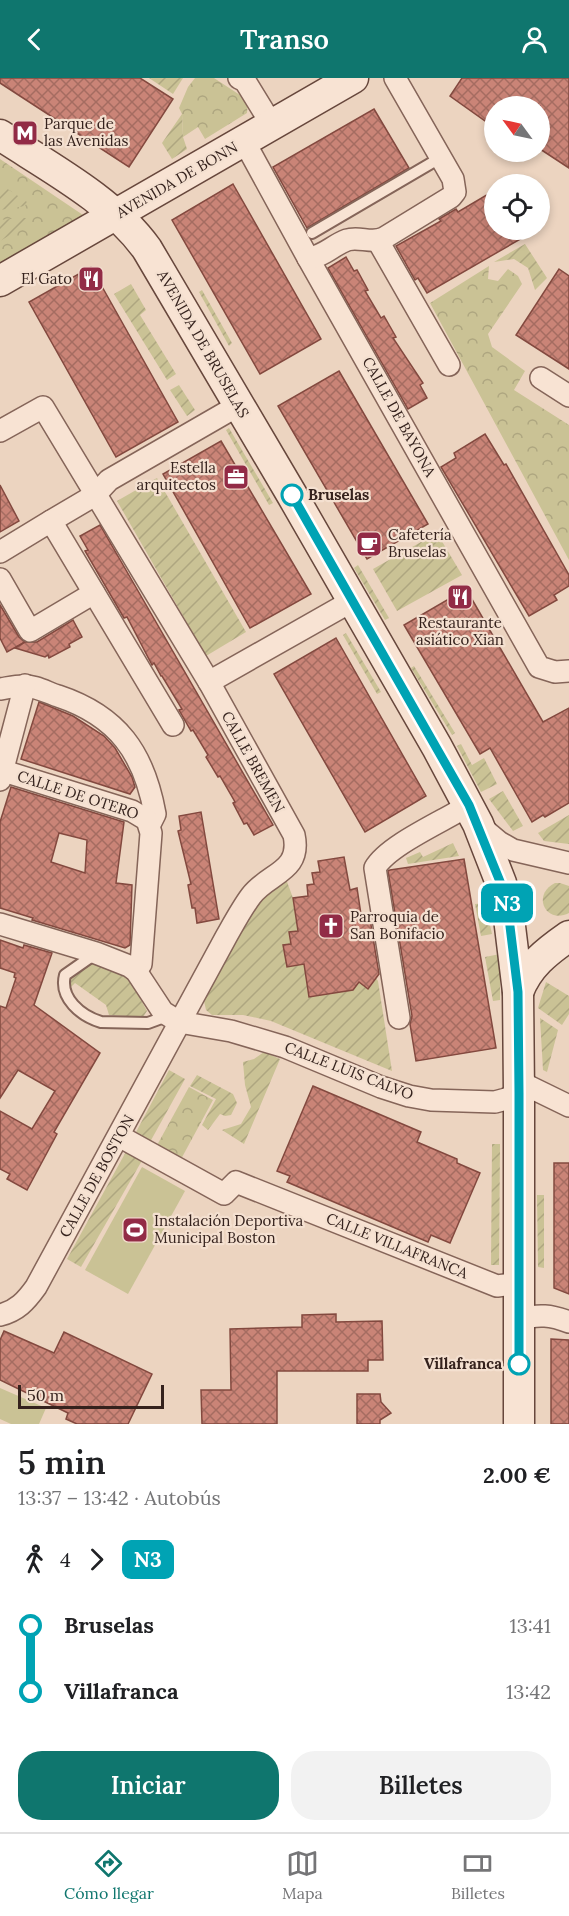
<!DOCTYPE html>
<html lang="es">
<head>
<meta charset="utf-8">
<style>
	body { margin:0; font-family:Lora,serif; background:#f2f2f2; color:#202124; height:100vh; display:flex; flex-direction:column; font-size:22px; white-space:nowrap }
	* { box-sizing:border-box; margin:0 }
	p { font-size:20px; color:#757577 }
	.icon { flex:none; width:33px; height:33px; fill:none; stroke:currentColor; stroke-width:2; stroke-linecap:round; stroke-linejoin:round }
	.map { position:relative; height:1346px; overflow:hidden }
	.sheet { display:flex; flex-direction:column; background:#fff; flex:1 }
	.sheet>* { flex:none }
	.badge { padding:0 12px; border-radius:9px; font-size:21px; line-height:39px }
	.needle { width:39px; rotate:303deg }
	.tools { position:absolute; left:484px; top:18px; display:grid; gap:12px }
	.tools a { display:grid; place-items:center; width:66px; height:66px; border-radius:50%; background:#fff; box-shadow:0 3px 9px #0003; font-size:30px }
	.scale { position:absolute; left:18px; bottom:15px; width:146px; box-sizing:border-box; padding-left:6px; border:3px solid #35221d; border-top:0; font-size:16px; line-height:21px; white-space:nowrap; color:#35221d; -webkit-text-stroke:4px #f4e0d0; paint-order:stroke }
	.map>.badge { position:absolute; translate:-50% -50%; box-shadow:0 0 0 3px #fff }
	.legs { display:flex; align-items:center; gap:9px; height:66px; padding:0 18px; font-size:20px }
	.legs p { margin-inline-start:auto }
	.headline { display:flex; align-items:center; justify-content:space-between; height:102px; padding:0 18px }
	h1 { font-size:33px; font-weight:600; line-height:45px }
	.cta { display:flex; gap:12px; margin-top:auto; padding:12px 18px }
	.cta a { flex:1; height:69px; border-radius:24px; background:#0f766e; color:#fff; font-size:24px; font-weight:600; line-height:69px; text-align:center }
	.cta a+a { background:#f2f2f2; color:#202124 }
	ul { padding:0 18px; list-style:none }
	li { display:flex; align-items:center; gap:21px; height:66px; font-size:22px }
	li i { display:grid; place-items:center; width:9px; height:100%; margin:0 8px; background:currentColor }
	li i::after { content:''; width:15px; height:15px; margin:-8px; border:4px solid; border-radius:50%; background:#fff }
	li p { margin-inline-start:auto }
	li:first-child i { background:linear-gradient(#0000 50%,currentColor 0) }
	li:last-child i { background:linear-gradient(currentColor 50%,#0000 0) }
	header { display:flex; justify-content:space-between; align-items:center; height:78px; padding:0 18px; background:#0f766e; color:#fff; font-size:27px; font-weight:600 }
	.dock { display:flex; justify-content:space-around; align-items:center; height:84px; border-top:2px solid #e0e0e0; background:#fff; font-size:16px; color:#757577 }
	.dock a { display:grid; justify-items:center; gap:3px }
	.dock .selected { color:#0f766e }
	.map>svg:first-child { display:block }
	.forest { fill:url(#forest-crowns) }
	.garden { fill:url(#garden-furrows) }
	.pitch { fill:#cac295 }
	.building { fill:url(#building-cross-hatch); stroke:#83493f; stroke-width:1.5; fill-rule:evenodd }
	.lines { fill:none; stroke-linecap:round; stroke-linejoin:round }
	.lane-casing { stroke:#856559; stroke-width:14 }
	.street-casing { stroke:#856559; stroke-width:24 }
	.secondary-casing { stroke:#67473c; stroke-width:33 }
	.lane { stroke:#f8e3d3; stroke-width:10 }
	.street { stroke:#f8e3d3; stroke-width:21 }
	.secondary { stroke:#f8e3d3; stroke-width:30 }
	.line-1-casing { stroke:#fff; stroke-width:14 }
	.line-1 { stroke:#00a3b4; stroke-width:9 }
	.stop-1-dot { fill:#fff; stroke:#00a3b4; stroke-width:3 }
	.labels { text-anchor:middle; stroke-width:4.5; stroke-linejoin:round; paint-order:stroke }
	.poi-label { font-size:15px; fill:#35221d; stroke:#f4e0d0; text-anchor:start }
	.street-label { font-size:15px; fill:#35221d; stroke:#f4e0d0 }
	.stop-label { font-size:15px; font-weight:bold; fill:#35221d; stroke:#f4e0d0; text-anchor:start }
</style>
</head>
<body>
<header><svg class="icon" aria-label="back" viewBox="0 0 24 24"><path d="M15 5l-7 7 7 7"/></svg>Transo<svg class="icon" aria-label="person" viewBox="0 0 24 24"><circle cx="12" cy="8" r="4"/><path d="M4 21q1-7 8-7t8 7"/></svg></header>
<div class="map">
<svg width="569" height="1346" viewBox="0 0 569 1346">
	<defs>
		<pattern id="forest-crowns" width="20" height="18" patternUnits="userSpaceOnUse" patternTransform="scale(1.5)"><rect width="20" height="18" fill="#cac295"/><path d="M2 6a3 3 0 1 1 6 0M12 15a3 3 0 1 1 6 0" fill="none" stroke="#aea680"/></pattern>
		<pattern id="garden-furrows" width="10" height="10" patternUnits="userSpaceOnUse" patternTransform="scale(1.5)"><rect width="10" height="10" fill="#cac295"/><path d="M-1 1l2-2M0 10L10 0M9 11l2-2" fill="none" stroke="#aea680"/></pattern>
		<pattern id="building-cross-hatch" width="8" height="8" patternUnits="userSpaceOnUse" patternTransform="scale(1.5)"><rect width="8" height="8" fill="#ca8477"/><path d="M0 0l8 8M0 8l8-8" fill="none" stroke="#a56c61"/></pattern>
	</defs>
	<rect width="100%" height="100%" fill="#ecd4c0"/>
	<g class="forest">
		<path d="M195,0H214L246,21L248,23L247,35L205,61L198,49L183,59L182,36L179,30L188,9Z"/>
		<path d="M0,81L83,137L0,186Z"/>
		<path d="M489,188L488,201L498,203L508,191L518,198L522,206L488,256L492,269L525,293L514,312L569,347V482L430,225Z"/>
		<path d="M189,1009L213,1022L180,1083L156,1069Z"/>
	</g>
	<g class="garden">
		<path d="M149,0H183L173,16Z"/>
		<path d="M182,36L183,59L187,71L172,81L162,65Z"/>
		<path d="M0,106L27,124L25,128L0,132Z"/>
		<path d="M22,140H29L32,144L0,163V142Z"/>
		<path d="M525,166L547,200L535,212L528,190L514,181L494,184Z"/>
		<path d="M131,206L146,232L140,237L176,296L167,302L114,216Z"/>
		<path d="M202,212L232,265L229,268L199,214Z"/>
		<path d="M179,307L195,332L187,338L170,312Z"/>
		<path d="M229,350L273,425L269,427L226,352Z"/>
		<path d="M157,400L246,554L206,578L117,423Z"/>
		<path d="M437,455L462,497L397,533L373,491Z"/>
		<path d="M358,487L389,540L385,542L354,490Z"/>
		<path d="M346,555L381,614L377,616L343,557Z"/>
		<path d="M414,588L455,655L452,657L411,590Z"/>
		<path d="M461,666L472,687L484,680L497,706L481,714L457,668Z"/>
		<path d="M503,713L523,748L513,753L489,721Z"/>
		<path d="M569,737V766L544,763L538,755Z"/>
		<path d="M453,765L459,778L408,786L406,780L420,774L423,779Z"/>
		<path d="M286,801L293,820L298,853L289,854L291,866L283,868L287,889L304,886L310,919L353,912L359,904L368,911L374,897L378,903L392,993L271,943L243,937H212L206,932L204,923L259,822Z"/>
		<path d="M555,805H560L569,808V835C546,847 531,817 555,805Z"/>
		<path d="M485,825L492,856L481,858L475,826Z"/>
		<path d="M500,876V922L493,923L485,879Z"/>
		<path d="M95,882C128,893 132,905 147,933L143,939L109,937L106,927L75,905L70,910V901L79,892Z"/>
		<path d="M546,904L569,918V936L562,947L538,930Z"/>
		<path d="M540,940L558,952L547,994L543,992Z"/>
		<path d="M264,974L280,981L244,1066L222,1052L241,1046L251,1029L245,1007L243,984L254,981Z"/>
		<path d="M169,992L185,1001L150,1064L135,1056Z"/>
		<path d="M197,997L233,1016L237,1025L231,1037L225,1038L220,1036L208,1052L202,1047L216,1021L190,1008Z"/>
		<path d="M492,1066H500L499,1187H491Z"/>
		<path d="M128,1070L144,1079L81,1189L67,1181Z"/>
		<path d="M537,1117H544V1190L538,1189Z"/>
	</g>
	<g class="pitch">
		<path d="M142,1089L185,1113L128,1216L85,1192Z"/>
		<path d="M0,1310L46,1330L39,1346H11L0,1341Z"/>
	</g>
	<g class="building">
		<path d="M0,0H140L173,21L129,89L0,5Z"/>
		<path d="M462,0H569V90L540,71V28H495V50L450,18Z"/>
		<path d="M374,31L409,90L307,150L273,89Z"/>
		<path d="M233,106L321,261L260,296L172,142Z"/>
		<path d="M495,112V152H536L427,215L418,200L415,202L396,168L441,143L439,141L456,131L458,134Z"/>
		<path d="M346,179L354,193L357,192L368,212L365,213L381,240L384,238L396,259L393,260L423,305L420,307L427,320L408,331L328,190Z"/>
		<path d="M91,189L178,344L116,379L29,224Z"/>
		<path d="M559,191L569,198V291L516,257Z"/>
		<path d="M339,293L428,446L367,481L278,328Z"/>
		<path d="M485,356L504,387L506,386L569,497V508L554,517L557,522L529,538L441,389L456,380L454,375Z"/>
		<path d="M221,363L311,516L250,550L163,396Z"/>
		<path d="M0,407L19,443L0,454Z"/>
		<path d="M100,447L273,747L254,757L247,745L244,746L233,725L235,724L220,698L218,699L206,679L208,677L193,652L191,653L179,632L182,631L162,598H161L154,585L152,587L127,539L124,540L85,473L88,472L80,458Z"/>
		<path d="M466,511L543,644L569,630V725L545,739L543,737L532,744L490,670L480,676L404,547Z"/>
		<path d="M0,527L19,559L25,564L7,574L0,560Z"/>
		<path d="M73,542L82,559L69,566L70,569L49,580L48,577L45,579L15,570L25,564H37Z"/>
		<path d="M336,560L426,718L365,754L274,596Z"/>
		<path d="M39,624L73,638L104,658L115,670L132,699L135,709L130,716L21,681Z"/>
		<path d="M11,709L124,744L116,805L132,807L130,867L125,870L32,842L33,840L0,830V744ZM59,755L87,762L85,795L51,784Z"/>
		<path d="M201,734L219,841L197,845L195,830H192L188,807L191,806L178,753L181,752L179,738Z"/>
		<path d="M344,779L350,812L357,810L362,843L370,841L379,896L368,911L359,904L353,912L309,919L304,886L287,889L283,867L291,866L289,854L298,853L293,820L308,818L307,807L314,806L312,795L320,794L318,783Z"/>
		<path d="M464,781L496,970L416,983L410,946L412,938L388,793L390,792Z"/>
		<path d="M0,862L23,870L24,867L52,875L34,927L100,975L54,1054L57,1056L27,1112L7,1101L10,1096L0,1091V1033L32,1051L55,1013L18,992L0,1020V928L6,930L16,900L14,899L15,895L0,890Z"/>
		<path d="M313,1008L421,1054L417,1064L457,1081V1085L480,1095L450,1165L431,1157L428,1164L287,1104L290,1098L277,1093Z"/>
		<path d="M554,1085H569V1216L554,1210Z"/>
		<path d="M336,1236V1244L382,1243L383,1282H368V1293H277V1346H202L201,1312H231L230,1251L302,1249V1237Z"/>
		<path d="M4,1253L54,1275L64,1254L152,1296L128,1346H77L66,1341L68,1335L0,1302V1262Z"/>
		<path d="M551,1261L569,1262V1346H551Z"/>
		<path d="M357,1316H380L381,1324L391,1335L380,1342V1346H357Z"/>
	</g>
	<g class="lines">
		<g class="lane-casing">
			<g id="lane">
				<path d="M312,155L440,80"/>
				<path d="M95,876L65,897C59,920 81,938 101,944L148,945L167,938"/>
			</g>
		</g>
		<g class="street-casing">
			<g id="street">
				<path d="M239,0L245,3L272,47"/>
				<path d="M244,63L308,180L539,589L555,594L569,593"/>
				<path d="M378,163L449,287"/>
				<path d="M308,180C323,179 333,167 347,162C359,158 372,166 384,160L451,119L455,114L453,101L395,0"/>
				<path d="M541,300L569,318"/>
				<path d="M0,353L43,329L209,604L294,757C302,794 268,795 251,818C242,830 234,845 226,859L36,1209C26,1223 17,1233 0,1237"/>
				<path d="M51,443L95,417L109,402L239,327"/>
				<path d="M0,474L51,443L173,647"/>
				<path d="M0,501L30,553L94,515"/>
				<path d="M209,604L352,523"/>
				<path d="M0,611C7,610 15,608 23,608C34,607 48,615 58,618C118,638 144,675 155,736L150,746"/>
				<path d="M3,691L10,695L132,733L147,742L151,755L141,886L136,893"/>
				<path d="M0,702L25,607"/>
				<path d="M480,748L499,764L513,772L569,785"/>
				<path d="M0,846L96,875L129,888L136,893L163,934L179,944L231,953L285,969L381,1009L409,1018L431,1022L495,1024L506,1021L519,1015"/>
				<path d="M399,940L375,790C388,767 444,743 469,727"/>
				<path d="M519,999L528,1008L569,1028"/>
				<path d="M119,1058L224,1116L236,1104L497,1208L520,1205"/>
				<path d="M519,1241C539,1236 551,1237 569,1244"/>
			</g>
		</g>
		<g class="secondary-casing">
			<g id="secondary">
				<path d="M0,57C49,89 113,123 147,171L292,417L437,669L478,746L501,805L508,832L518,914L519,1015V1346"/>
				<path d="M0,203L353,0"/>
				<path d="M518,914C528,888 546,874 569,858"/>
			</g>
		</g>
		<use href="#lane" class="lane"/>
		<use href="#street" class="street"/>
		<use href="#secondary" class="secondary"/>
	</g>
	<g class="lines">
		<g class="line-1-casing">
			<path id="line-1" d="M292,417L469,727L501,806L508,832L518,914L519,1015V1286"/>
		</g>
		<use href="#line-1" class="line-1"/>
	</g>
	<defs>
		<g id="metro-square" transform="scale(1.35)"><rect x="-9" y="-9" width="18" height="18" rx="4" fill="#922b46" stroke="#f4e0d0"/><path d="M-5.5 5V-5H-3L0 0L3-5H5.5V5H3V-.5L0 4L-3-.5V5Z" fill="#fff"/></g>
		<g id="restaurant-square" transform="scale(1.35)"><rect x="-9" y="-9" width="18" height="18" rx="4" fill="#922b46" stroke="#f4e0d0"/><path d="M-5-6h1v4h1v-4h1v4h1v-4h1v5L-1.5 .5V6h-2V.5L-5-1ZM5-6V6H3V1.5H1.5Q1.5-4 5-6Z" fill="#fff"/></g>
		<g id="office-square" transform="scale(1.35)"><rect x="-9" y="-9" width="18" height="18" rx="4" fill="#922b46" stroke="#f4e0d0"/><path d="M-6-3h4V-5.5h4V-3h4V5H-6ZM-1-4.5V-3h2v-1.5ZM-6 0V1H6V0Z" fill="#fff"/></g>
		<g id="cafe-square" transform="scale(1.35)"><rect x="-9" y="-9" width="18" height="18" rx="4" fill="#922b46" stroke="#f4e0d0"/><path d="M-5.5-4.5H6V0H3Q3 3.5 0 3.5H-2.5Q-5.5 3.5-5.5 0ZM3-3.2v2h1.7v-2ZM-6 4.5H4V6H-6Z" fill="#fff"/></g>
		<g id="church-square" transform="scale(1.35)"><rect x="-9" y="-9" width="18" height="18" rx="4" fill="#922b46" stroke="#f4e0d0"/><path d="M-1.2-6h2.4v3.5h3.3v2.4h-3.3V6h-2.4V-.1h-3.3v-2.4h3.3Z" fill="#fff"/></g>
		<g id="stadium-square" transform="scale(1.35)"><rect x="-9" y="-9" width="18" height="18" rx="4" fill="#922b46" stroke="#f4e0d0"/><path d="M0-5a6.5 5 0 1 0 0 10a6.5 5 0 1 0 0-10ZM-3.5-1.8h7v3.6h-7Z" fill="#fff"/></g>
	</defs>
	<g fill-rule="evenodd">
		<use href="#metro-square" x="25" y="55"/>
		<use href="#restaurant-square" x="91" y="201"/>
		<use href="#office-square" x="236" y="399"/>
		<use href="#cafe-square" x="369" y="466"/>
		<use href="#restaurant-square" x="460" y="519"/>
		<use href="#church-square" x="331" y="848"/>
		<use href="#stadium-square" x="135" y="1152"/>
	</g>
	<g class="stop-1-dot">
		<circle cx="292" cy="417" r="10"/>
		<circle cx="519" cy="1286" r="10"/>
	</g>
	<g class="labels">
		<g class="poi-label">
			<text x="44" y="51">Parque de<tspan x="44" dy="17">las Avenidas</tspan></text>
			<text x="72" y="206" text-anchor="end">El Gato</text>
			<text x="216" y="395" text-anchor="end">Estella<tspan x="216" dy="17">arquitectos</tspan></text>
			<text x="388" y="462">Cafetería<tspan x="388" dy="17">Bruselas</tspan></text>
			<text x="460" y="550" text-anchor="middle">Restaurante<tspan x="460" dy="17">asiático Xian</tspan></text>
			<text x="350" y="844">Parroquia de<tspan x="350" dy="17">San Bonifacio</tspan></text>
			<text x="154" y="1148">Instalación Deportiva<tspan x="154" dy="17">Municipal Boston</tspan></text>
		</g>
		<g class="street-label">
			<text transform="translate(177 102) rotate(-30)" y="5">AVENIDA DE BONN</text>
			<text transform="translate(203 266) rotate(60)" y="5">AVENIDA DE BRUSELAS</text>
			<text transform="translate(399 339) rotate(61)" y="5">CALLE DE BAYONA</text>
			<text transform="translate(253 684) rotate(61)" y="5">CALLE BREMEN</text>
			<text transform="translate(78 717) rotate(18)" y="5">CALLE DE OTERO</text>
			<text transform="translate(349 993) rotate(21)" y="5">CALLE LUIS CALVO</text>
			<text transform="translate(97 1098) rotate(-61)" y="5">CALLE DE BOSTON</text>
			<text transform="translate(397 1168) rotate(22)" y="5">CALLE VILLAFRANCA</text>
		</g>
		<g class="stop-label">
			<text x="308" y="422">Bruselas</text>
			<text x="502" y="1291" text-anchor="end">Villafranca</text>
		</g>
	</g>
</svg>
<div class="tools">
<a><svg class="needle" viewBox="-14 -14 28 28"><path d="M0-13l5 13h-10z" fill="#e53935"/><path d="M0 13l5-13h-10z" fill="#757577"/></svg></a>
<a><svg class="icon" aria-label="locate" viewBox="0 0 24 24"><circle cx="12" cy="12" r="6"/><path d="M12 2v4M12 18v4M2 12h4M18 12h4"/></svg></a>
</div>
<div class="scale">50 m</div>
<b class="badge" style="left:507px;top:825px;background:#00a3b4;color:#fff">N3</b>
</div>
<section class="sheet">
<div class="headline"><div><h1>5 min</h1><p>13:37 – 13:42 · Autobús</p></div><b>2.00 €</b></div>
<div class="legs"><svg class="icon" aria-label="walk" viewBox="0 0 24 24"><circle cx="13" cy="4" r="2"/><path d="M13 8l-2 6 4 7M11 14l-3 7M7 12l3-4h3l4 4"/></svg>4<svg class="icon" aria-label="forward" viewBox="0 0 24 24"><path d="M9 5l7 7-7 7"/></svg><b class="badge" style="background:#00a3b4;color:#fff">N3</b></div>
<ul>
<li><i style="color:#00a3b4"></i><b>Bruselas</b><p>13:41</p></li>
<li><i style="color:#00a3b4"></i><b>Villafranca</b><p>13:42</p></li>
</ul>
<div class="cta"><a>Iniciar</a><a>Billetes</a></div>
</section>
<nav class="dock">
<a class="selected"><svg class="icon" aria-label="directions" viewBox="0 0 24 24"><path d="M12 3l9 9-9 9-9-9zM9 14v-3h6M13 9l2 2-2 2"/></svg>Cómo llegar</a>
<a><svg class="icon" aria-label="map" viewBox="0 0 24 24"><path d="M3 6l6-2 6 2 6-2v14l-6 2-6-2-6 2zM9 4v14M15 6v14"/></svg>Mapa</a>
<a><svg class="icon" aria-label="tickets" viewBox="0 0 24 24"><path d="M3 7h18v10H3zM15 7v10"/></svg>Billetes</a>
</nav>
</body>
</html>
